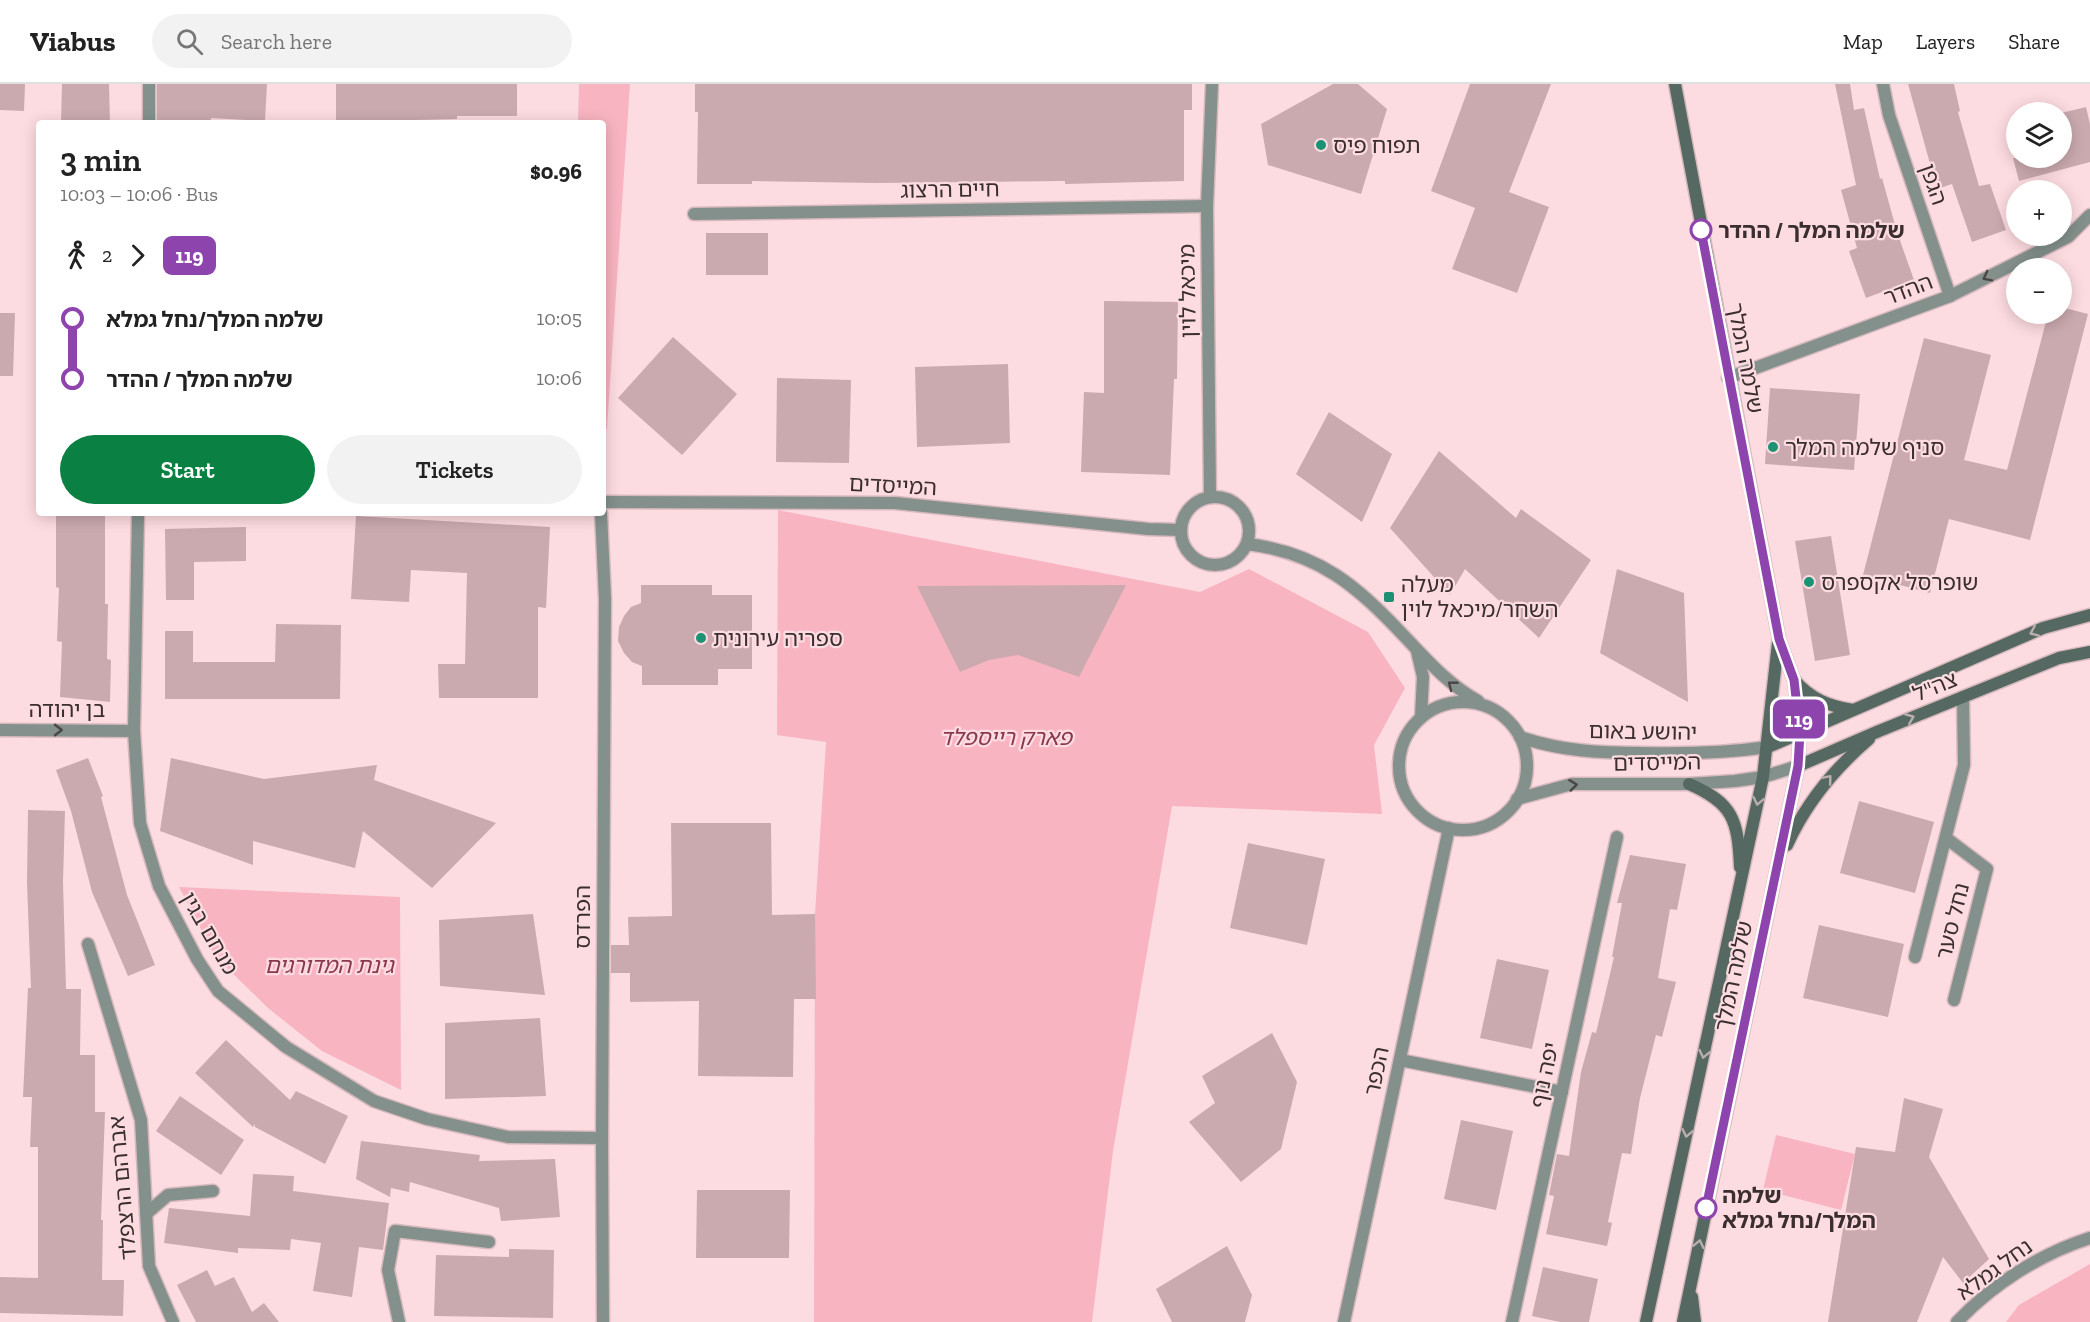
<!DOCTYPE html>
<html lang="en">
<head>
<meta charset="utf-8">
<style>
	body { margin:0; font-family:"Zilla Slab","Noto Sans Hebrew",serif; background:#f2f2f2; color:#222; height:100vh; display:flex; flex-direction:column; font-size:22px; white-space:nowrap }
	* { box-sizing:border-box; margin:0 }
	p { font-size:20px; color:#767676 }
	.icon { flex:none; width:33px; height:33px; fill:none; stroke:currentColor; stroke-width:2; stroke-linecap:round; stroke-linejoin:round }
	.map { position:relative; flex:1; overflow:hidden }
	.drawer { position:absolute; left:36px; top:36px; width:570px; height:396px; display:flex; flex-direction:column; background:#fff; border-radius:6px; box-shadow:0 3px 15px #0003 }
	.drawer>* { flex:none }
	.badge { padding:0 12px; border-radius:9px; font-size:21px; line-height:39px }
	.buttons { position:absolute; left:2006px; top:18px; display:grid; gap:12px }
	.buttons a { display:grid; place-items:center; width:66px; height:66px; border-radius:50%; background:#fff; box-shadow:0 3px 15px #0003; font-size:30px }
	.map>.badge { position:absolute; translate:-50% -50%; box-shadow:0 0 0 3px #fff }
	.legs { display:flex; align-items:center; gap:9px; height:66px; padding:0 24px; font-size:20px }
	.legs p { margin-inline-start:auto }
	.summary { display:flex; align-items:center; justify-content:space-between; height:102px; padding:0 24px }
	h1 { font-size:33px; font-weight:600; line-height:45px }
	.action { display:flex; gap:12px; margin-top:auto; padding:12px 24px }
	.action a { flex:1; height:69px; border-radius:36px; background:#0b8043; color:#fff; font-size:24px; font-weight:600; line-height:69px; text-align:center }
	.action a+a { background:#f2f2f2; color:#222 }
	ul { padding:0 24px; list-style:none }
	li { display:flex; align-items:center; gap:21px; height:60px; font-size:22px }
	li i { display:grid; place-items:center; width:9px; height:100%; margin:0 8px; background:currentColor }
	li i::after { content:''; width:15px; height:15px; margin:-8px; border:4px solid; border-radius:50%; background:#fff }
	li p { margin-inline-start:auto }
	li:first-child i { background:linear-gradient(#0000 50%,currentColor 0) }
	li:last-child i { background:linear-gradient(currentColor 50%,#0000 0) }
	header { display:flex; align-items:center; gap:36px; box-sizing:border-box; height:84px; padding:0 30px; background:#fff; border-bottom:2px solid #e0e0e0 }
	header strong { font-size:28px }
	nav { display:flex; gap:33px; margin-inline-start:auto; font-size:21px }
	.search { width:420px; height:54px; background:#f2f2f2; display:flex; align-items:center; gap:15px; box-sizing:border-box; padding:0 21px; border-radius:33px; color:#767676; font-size:22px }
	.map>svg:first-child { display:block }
	.green { fill:#f8b4c1 }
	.building { fill:#caaaaf }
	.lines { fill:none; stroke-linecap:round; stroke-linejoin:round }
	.street-casing { stroke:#d6b9be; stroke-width:15 }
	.secondary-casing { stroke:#d6b9be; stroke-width:15 }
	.street { stroke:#83908b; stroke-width:12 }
	.secondary { stroke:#556861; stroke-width:12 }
	.oneway { stroke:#4c4647 }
	.oneway2 { stroke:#baaeae }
	.line-1-casing { stroke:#fff; stroke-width:14 }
	.line-1 { stroke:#8e44ad; stroke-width:9 }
	.poi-dot { fill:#1d9174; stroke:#fddce1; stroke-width:2 }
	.stop-1-dot { fill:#fff; stroke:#8e44ad; stroke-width:3 }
	.labels { text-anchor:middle; stroke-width:4.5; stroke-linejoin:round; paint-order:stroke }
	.poi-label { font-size:22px; fill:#3a2e30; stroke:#fddce1; text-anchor:start }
	.street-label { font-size:22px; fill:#3a2e30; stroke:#fddce1 }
	.stop-label { font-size:22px; font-weight:bold; fill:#3a2e30; stroke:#fddce1; text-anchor:start }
	.park-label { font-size:22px; font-style:italic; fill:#8a384e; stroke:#fddce1 }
</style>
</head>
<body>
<header>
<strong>Viabus</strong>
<div class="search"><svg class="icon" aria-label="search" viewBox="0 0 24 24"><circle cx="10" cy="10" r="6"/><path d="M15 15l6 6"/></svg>Search here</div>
<nav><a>Map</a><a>Layers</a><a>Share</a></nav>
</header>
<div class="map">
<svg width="2090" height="1238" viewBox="0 0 2090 1238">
	<rect width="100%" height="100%" fill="#fddce1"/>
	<g class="green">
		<path d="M579,0H630L607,345L603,346V39H578Z"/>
		<path d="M778,426L1200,508L1249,485L1368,548L1405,604L1374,661L1382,730L1172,722L1113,1067L1092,1238H814L815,830L826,658L777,651Z"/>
		<path d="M179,803L400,813L401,1006L322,967L268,924L215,872Z"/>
		<path d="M1776,1051L1855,1070L1841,1126L1763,1106Z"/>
		<path d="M2090,1180V1238H2006L2019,1221Z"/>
	</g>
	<g class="building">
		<path d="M0,0H25L24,27L0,26Z"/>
		<path d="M62,0H109L110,39H61Z"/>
		<path d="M157,0H267L265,37L211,34V38H157Z"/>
		<path d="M336,0H517V32H457V35L336,38Z"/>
		<path d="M695,0H1192V26H1184V97L1065,100V97L876,99L752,97V100H697L698,28H695Z"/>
		<path d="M1333,0H1358L1387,25L1361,110L1268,81L1261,40Z"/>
		<path d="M1470,0H1551L1509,108L1549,123L1517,209L1452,185L1475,124L1431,107Z"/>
		<path d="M1835,0H1850L1854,26L1864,24L1880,95L1882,94L1897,148L1914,196L1866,214L1849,167L1857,164L1841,106L1856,101Z"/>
		<path d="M1908,0H1954L1960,27L1958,28L1979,102L1990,100L2006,146L1972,158L1952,100L1937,105Z"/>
		<path d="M2086,23L2090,40V78L2019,97L2013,74H2061V29Z"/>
		<rect x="706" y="149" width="62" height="42"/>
		<path d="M1104,217L1178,218L1177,295H1174L1170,391L1081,388L1084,308L1104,309Z"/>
		<path d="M2061,223L2088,230L2030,456L1949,435L1930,509L1863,491L1924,254L1991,271L1964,376L2007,386L2048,230H2061Z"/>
		<path d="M0,229H15L13,292H0Z"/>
		<path d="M673,253L737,310L682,371L618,314Z"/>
		<path d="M1008,280L1010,359L917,363L915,283Z"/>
		<path d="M777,294L851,296L849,379L776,378Z"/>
		<path d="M1770,304L1860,310L1854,386L1765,380Z"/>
		<path d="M1329,328L1392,370L1362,438L1296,390Z"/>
		<path d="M1439,367L1516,434L1521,425L1591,476L1539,554L1465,485L1450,511L1390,444Z"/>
		<path d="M56,429H105V520H108L107,575L111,576L110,618L60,613L62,558L57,557L59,504L56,503Z"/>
		<path d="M356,432L550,443L546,524L538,523V614H439L438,580H465L467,489L411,486L409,518L351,515Z"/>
		<path d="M246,443V477L194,478V516H166L165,445Z"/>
		<path d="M1831,452L1850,571L1815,577L1795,457Z"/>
		<path d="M1617,485L1684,509L1688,618L1600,569Z"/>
		<path d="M641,501H712V511H752V585H718V601H642V582L632,578L624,569L618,557L619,543L624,532L631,523L641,519Z"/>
		<path d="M1126,501L1079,593L1018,571L989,576L960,588L917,502Z"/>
		<path d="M276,540L341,541L340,615H165V547H193V578H275Z"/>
		<path d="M88,674L103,712L101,713L127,811L155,881L128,892L92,808L71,727L56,686Z"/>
		<path d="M171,674L264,695L377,681L374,696L496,739L432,804L363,747L355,784L253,757V781L160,747Z"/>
		<path d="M1859,717L1934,738L1915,809L1840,789Z"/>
		<path d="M28,726L65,727L63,798L66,905H81L80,971H95V1028H105L101,1136H103L102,1196H124L123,1232L0,1229V1193L38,1194V1063H30L32,1013H23L28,904H31L27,799Z"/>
		<path d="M671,739H771L772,831L815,830L816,915H794L793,993L698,992L699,917L630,918V889H611V861H629L628,833L672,832Z"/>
		<path d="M1248,759L1325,775L1307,861L1230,844Z"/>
		<path d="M1630,771L1686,780L1677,826L1670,825L1658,894L1676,898L1662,953L1656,951L1640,1014L1631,1070L1622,1069L1608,1138L1612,1139L1607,1162L1546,1150L1554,1112L1549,1111L1557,1070L1569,1072L1581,988L1592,948L1596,949L1614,873H1612L1622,819H1617Z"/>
		<path d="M533,830L545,911L440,902L439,836Z"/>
		<path d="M1819,841L1904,860L1888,933L1803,914Z"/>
		<path d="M1497,875L1549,886L1532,965L1480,954Z"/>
		<path d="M540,934L546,1012L445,1015V939Z"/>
		<path d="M1272,949L1297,998L1281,1065L1241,1098L1189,1038L1215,1019L1202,992Z"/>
		<path d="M226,956L290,1016L296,1007L348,1032L325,1080L255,1043V1040L253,1043L195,989Z"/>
		<path d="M180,1012L244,1056L221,1091L156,1047Z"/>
		<path d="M1904,1014L1943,1025L1929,1073L1989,1175L1963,1199L1943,1173L1917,1238H1828L1856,1063L1895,1068Z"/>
		<path d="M1461,1036L1513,1047L1496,1126L1444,1115Z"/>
		<path d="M361,1057L480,1071L479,1077L555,1075L560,1133L501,1137L499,1124L410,1098L409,1108L391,1104L390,1113L356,1095Z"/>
		<path d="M253,1090L294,1092L293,1107L389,1119L383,1166L359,1163L352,1213L313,1207L321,1159L291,1155L290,1166L238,1164V1169L164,1159L169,1124L250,1132Z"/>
		<path d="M697,1106H790L789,1174H696Z"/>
		<path d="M1227,1162L1252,1211L1245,1238H1172L1156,1205Z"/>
		<path d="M509,1165L554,1166L553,1234L434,1232L436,1171L509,1173Z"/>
		<path d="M1543,1183L1598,1195L1589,1238H1560L1532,1232Z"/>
		<path d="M207,1186L215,1202L234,1193L252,1228L264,1219L279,1238H196L177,1201Z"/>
	</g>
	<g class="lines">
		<g class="street-casing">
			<g id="street">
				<path d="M1883,0L1889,31L1950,212"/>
				<path d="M149,39V0"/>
				<path d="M694,130L1207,122"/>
				<path d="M1728,294L1950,212L2068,153L2090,131"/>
				<circle cx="1215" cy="447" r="34"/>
				<path d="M1210,413L1207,122L1212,0"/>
				<path d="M603,418L895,419L1148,445L1181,446"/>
				<path d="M138,429L134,647L140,739L159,802L197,875L218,907L286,963L374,1017L427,1035L508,1053L602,1054"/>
				<path d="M601,429L605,515L602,1054L603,1238"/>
				<path d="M1247,460C1320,469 1357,502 1406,554C1429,578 1449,601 1478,617"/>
				<path d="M1417,567L1423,593L1421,633"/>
				<circle cx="1463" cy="682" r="64"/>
				<path d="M0,646L134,647"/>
				<path d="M1520,653C1561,667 1600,669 1643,669C1685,670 1726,669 1768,663"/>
				<path d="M1517,715L1572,700H1689L1735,697L1763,693L1798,682"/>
				<path d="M1946,754L1987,785L1954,916"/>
				<path d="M88,860L141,1036L149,1182L173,1238"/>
				<path d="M1915,873L1964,681L1963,613"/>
				<path d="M1400,976L1562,1008"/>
				<path d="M146,1130L168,1111L213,1107"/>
				<path d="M399,1238L388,1186L395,1147L489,1158"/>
				<path d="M1344,1238L1449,744"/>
				<path d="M1512,1238L1617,753"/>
				<path d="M1957,1238C1993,1200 2040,1170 2090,1154"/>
			</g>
		</g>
		<g class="secondary-casing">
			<g id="secondary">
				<path d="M1675,0L1779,555L1794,596L1800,649L1798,682L1683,1238"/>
				<path d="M1794,596C1811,615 1828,622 1853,626"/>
				<path d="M1768,663L2043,544L2090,531"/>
				<path d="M1798,682L1879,647L2059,574L2090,568"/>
				<path d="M1689,700C1733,719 1738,736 1740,783"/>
				<path d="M1787,761C1806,719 1834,685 1869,655"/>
				<path d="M1692,1213L1695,1238"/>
				<path d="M1646,1238L1763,693L1778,559"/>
			</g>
		</g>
		<use href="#street" class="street"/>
		<use href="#secondary" class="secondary"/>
	</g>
	<defs><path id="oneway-chevron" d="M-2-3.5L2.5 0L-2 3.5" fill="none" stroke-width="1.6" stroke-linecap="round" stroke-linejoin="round" transform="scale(1.5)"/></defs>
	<g class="oneway">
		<use href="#oneway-chevron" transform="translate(1987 193) rotate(153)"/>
		<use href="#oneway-chevron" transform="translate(1452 601) rotate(-142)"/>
		<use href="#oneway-chevron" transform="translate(58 646)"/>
		<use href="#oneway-chevron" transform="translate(1573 701) rotate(-7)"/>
	</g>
	<g class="oneway2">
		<use href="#oneway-chevron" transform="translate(2034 548) rotate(157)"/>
		<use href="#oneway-chevron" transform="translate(1910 634) rotate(-22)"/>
		<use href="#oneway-chevron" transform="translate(1828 695) rotate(-50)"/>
		<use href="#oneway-chevron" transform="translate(1758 717) rotate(102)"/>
		<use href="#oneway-chevron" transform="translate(1704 970) rotate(102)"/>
		<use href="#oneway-chevron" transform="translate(1687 1049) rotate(102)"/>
		<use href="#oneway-chevron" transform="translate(1699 1160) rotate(-78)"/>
	</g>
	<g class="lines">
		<g class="line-1-casing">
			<path id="line-1" d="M1701,146L1779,555L1794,596L1800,649L1798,682L1706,1124"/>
		</g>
		<use href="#line-1" class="line-1"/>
	</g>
	<g class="poi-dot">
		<circle cx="1321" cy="61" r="6"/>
		<circle cx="1773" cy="363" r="6"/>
		<circle cx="1809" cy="498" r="6"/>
		<rect x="1383" y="507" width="12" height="12" rx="3"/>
		<circle cx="701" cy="554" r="6"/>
	</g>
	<g class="stop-1-dot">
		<circle cx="1701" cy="146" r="10"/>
		<circle cx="1706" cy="1124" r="10"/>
	</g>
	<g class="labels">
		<g class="poi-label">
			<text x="1333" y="69">תפוח פיס</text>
			<text x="1785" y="371">סניף שלמה המלך</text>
			<text x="1821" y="506">שופרסל אקספרס</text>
			<text x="1401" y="508">מעלה<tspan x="1401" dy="25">השחר/מיכאל לוין</tspan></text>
			<text x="713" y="562">ספריה עירונית</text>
		</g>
		<g class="street-label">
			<text transform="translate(1934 100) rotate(71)" y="8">הגפן</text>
			<text transform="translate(950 105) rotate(-1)" y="8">חיים הרצוג</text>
			<text transform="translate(1908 205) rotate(-21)" y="8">ההדר</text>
			<text transform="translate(1187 207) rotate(-91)" y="8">מיכאל לוין</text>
			<text transform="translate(1746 274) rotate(79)" y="8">שלמה המלך</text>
			<text transform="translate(893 401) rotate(3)" y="8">המייסדים</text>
			<text transform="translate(1935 602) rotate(-22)" y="8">צה"ל</text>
			<text x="67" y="633">בן יהודה</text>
			<text transform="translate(1643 647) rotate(1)" y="8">יהושע באום</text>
			<text transform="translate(1657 678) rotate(-1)" y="8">המייסדים</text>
			<text transform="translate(582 833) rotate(-90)" y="8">הפרדס</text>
			<text transform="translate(1952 837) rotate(-76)" y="8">נחל סער</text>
			<text transform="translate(210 849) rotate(60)" y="8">מנחם בגין</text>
			<text transform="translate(1733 892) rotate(-78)" y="8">שלמה המלך</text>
			<text transform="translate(1376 987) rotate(-78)" y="8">הכפר</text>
			<text transform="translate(1544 991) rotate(-78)" y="8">יפה נוף</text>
			<text transform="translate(122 1104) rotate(-95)" y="8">אברהם הרצפלד</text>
			<text transform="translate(1994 1185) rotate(-36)" y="8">נחל גמלא</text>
		</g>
		<g class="stop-label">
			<text x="1718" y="154">שלמה המלך / ההדר</text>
			<text x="1722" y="1119">שלמה<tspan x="1722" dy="25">המלך/נחל גמלא</tspan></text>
		</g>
		<g class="park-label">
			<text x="1006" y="661">פארק רייספלד</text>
			<text x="329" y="889">גינת המדורגים</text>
		</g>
	</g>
</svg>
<div class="buttons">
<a><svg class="icon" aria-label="layers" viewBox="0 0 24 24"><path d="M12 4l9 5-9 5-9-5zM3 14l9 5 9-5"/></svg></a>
<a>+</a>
<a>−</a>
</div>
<b class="badge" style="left:1799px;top:635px;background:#8e44ad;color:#fff">119</b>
<section class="drawer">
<div class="summary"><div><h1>3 min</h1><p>10:03 – 10:06 · Bus</p></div><b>$0.96</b></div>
<div class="legs"><svg class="icon" aria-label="walk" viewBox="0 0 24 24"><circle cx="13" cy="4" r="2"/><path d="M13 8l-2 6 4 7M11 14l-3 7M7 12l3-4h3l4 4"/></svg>2<svg class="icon" aria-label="forward" viewBox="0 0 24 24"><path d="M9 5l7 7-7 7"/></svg><b class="badge" style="background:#8e44ad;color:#fff">119</b></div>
<ul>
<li><i style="color:#8e44ad"></i><b>שלמה המלך/נחל גמלא</b><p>10:05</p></li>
<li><i style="color:#8e44ad"></i><b>שלמה המלך / ההדר</b><p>10:06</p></li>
</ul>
<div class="action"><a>Start</a><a>Tickets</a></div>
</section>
</div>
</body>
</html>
